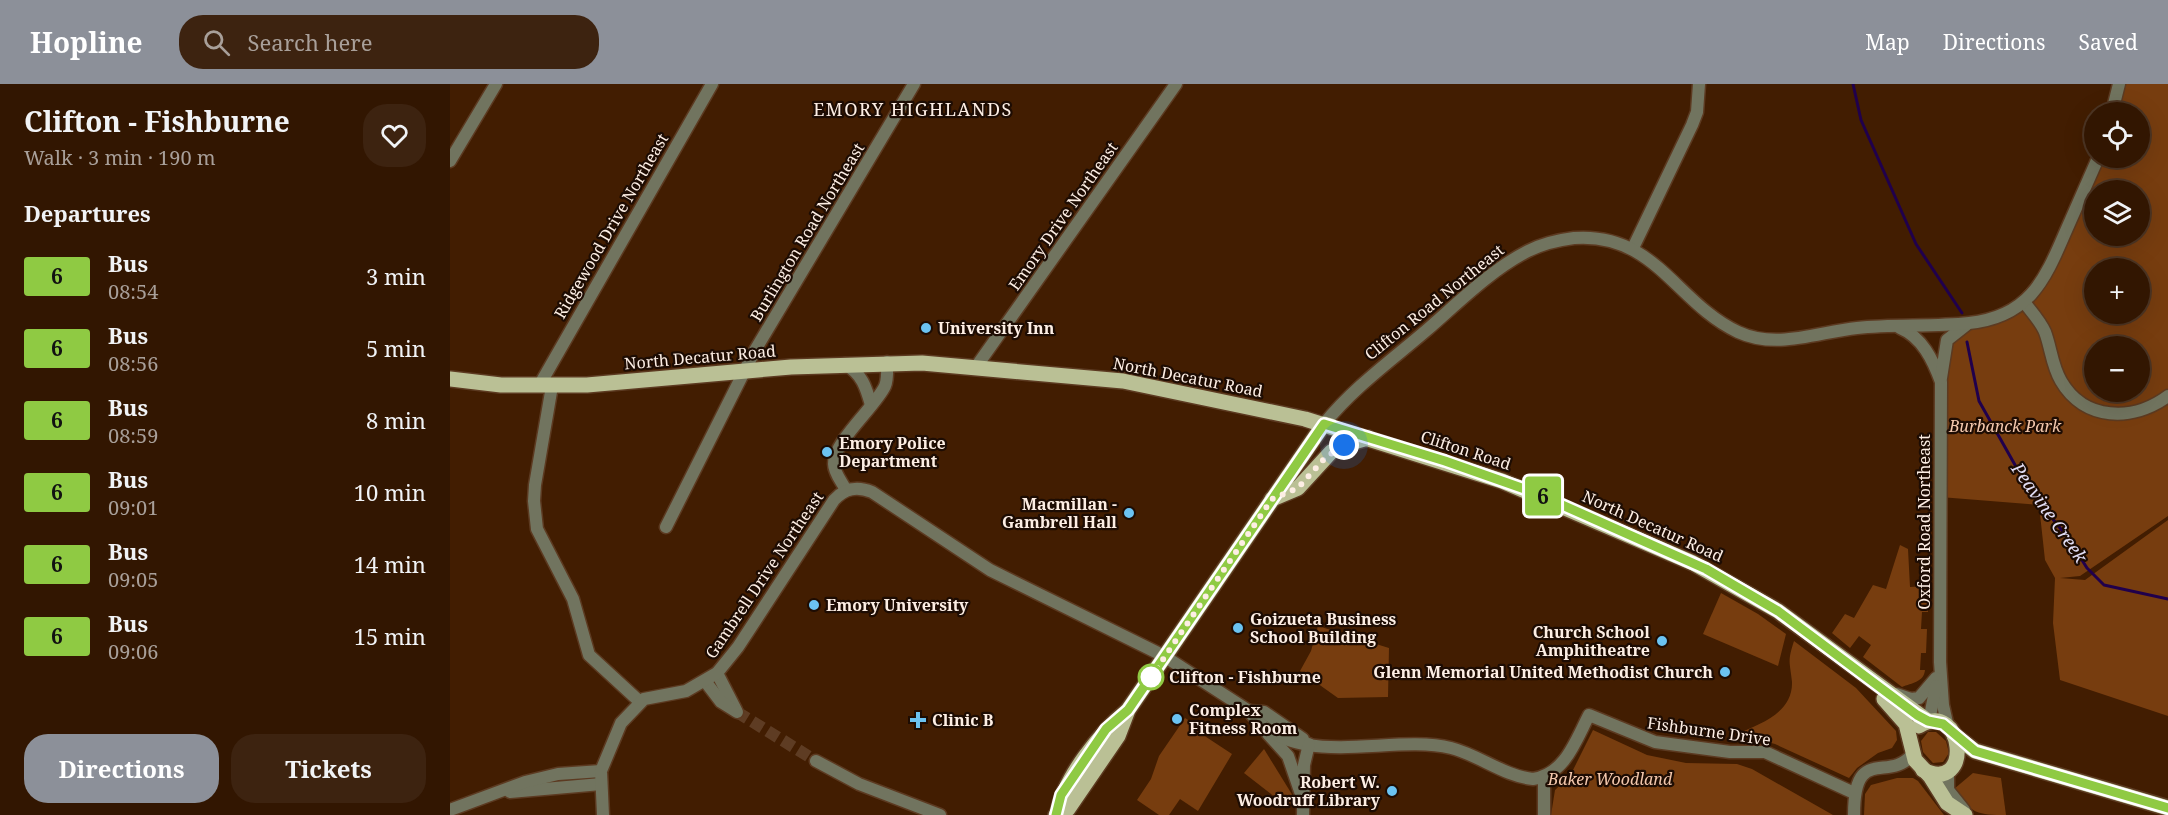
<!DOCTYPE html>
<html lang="en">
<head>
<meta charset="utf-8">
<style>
	body { margin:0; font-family:"Noto Serif",serif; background:#3d2310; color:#f1f3f6; height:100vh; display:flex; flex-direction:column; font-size:22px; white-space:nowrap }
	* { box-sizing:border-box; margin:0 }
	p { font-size:20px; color:#a89f99 }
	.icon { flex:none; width:33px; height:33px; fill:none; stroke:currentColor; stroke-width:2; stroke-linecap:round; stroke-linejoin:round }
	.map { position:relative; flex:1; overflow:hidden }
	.details { display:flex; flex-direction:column; background:#321601; width:450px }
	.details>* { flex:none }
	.badge { padding:0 12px; border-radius:4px; font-size:21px; line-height:39px }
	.tools { position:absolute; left:1634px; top:18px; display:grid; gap:12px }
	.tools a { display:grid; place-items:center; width:66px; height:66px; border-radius:50%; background:#321601; box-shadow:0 6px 24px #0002,0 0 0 2px #4d3523; font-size:30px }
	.you { position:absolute; width:30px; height:30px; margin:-15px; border:4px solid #fff; border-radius:50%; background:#1a73e8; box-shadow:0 0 0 9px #1a73e833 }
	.map>.badge { position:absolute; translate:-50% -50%; box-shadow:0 0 0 3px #fff }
	h2 { padding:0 24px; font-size:22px; line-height:54px }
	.round { display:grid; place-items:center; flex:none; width:63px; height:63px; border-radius:24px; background:#3d2310 }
	.overview { display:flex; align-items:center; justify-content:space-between; height:102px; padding:0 24px }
	h1 { font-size:28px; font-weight:700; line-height:45px }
	.cta { display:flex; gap:12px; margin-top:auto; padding:12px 24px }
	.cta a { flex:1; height:69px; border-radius:24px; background:#8c9099; color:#fff; font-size:24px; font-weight:700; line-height:69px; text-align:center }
	.cta a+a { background:#3d2310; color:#f1f3f6 }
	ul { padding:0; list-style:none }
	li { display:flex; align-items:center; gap:18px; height:72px; padding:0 24px }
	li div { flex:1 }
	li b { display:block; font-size:22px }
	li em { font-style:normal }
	li .badge { min-width:66px; font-weight:700; text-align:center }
	header { display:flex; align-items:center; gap:36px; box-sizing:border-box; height:84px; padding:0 30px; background:#8c9099; color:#fff }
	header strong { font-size:28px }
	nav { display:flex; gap:33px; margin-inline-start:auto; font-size:21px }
	.search { width:420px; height:54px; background:#3d2310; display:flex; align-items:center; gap:15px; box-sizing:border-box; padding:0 21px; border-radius:24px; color:#a89f99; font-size:22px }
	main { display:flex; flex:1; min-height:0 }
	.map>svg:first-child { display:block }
	.green { fill:#773d0f; fill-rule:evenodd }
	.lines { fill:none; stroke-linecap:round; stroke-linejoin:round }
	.stream { stroke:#20004c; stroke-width:3 }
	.minor-tunnel { stroke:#5e3c23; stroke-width:12; stroke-dasharray:12 6; stroke-linecap:butt }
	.minor-casing { stroke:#5c3a21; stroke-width:15 }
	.major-casing { stroke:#5c3a21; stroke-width:18 }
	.minor { stroke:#71745f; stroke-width:12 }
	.major { stroke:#bac095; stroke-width:15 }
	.line-casing { stroke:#fff; stroke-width:14 }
	.line { stroke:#8fca43; stroke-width:9 }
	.walk { stroke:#fdeee4; stroke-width:6; stroke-dasharray:0 10.8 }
	.poi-dot { fill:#6bc3f2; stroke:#1d0c03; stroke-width:2 }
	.stop-dot { fill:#fff; stroke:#8fca43; stroke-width:3 }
	.labels { text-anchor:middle; stroke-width:4.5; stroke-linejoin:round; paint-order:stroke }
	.street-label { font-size:16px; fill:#fdeee4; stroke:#1d0c03 }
	.poi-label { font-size:16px; font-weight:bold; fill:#fdeee4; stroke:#1d0c03; text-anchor:start }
	.park-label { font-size:16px; font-style:italic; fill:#f4c8ad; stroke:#1d0c03 }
	.stop-label { font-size:16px; font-weight:bold; fill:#fdeee4; stroke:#1d0c03; text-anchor:start }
	.neighbourhood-label { font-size:18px; letter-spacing:1.5px; fill:#fdeee4; stroke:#1d0c03 }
	.water-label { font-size:18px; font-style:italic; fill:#e2def5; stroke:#1d0c03 }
</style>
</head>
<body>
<header>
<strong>Hopline</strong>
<div class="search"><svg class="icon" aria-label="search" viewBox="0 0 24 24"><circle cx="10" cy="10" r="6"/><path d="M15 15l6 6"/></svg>Search here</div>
<nav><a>Map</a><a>Directions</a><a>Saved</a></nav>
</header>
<main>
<section class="details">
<div class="overview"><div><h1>Clifton - Fishburne</h1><p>Walk · 3 min · 190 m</p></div><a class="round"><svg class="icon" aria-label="heart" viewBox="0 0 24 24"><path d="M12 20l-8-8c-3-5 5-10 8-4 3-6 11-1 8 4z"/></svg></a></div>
<h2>Departures</h2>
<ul>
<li><span class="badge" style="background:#8fca43;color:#111">6</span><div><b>Bus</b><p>08:54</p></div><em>3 min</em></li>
<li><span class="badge" style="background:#8fca43;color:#111">6</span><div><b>Bus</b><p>08:56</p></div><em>5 min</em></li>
<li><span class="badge" style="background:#8fca43;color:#111">6</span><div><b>Bus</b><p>08:59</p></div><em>8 min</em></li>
<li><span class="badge" style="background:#8fca43;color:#111">6</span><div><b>Bus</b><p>09:01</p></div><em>10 min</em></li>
<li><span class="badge" style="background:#8fca43;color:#111">6</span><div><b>Bus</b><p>09:05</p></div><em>14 min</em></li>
<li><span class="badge" style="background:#8fca43;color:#111">6</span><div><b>Bus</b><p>09:06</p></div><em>15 min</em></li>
</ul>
<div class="cta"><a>Directions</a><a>Tickets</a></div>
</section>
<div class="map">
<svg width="1718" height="731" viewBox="0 0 1718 731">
	<rect width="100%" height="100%" fill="#421d01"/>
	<g class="green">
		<path d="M1672,0H1718V432L1630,492L1610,494L1635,496L1718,436V632L1610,596L1603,539L1605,494L1595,476L1589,421L1490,413L1500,264L1505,253L1557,226L1594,185L1649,74H1689V28H1663ZM1644,106H1689V152H1644ZM1644,184H1689V230H1644ZM1644,262H1689V308H1644Z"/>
		<path d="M1450,461L1458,465L1460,503L1478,502V528H1472L1471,545H1477L1476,569H1471L1470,586H1475C1474,598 1462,599 1452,603L1413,573L1421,561L1409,552L1400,564L1382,549L1395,530L1404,534L1423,501L1436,505Z"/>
		<path d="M1271,509L1308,530L1336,550L1328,582L1253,550Z"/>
		<path d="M868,542L939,564L938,613L888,614L850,587L861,567Z"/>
		<path d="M1344,557L1406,604L1446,647L1447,656L1442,664L1428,669L1407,684L1399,694L1325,660L1287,650C1310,640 1343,629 1342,598C1340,578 1337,578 1344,557Z"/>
		<path d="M735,634L746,641L744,645L782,670L748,727L730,715L719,731H709L687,716L701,695L709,672Z"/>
		<path d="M1143,646L1197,671L1236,679L1287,680L1302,685L1383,731H1101L1105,706L1120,692Z"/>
		<path d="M1478,648H1486L1496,657L1499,669L1493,678L1483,679L1473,668L1471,657Z"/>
		<path d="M814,665L843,712L839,724L794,689Z"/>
		<path d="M1523,689L1551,694L1556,731C1528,731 1521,730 1504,705Z"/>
		<path d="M1447,694H1463L1468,697L1494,731H1414L1415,710L1421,701Z"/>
	</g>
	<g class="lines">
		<g class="stream">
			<path d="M1403,0L1411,36L1466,160L1512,229"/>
			<path d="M1517,258L1529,317L1578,404L1618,454L1637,484L1654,501L1718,515"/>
		</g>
		<path class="minor-tunnel" d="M287,628L366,677"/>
		<g class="minor-casing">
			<g id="minor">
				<path d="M1662,28L1669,0"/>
				<path d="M0,77L46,0"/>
				<path d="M1183,164L1242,41L1247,28L1249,0"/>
				<path d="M1574,218C1581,227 1591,238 1595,248C1601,264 1602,282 1611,297C1634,337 1683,338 1718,312"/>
				<path d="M1450,244C1472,253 1483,276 1491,298L1490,578L1493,621L1498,643"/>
				<path d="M395,280C412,290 416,303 421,321"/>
				<path d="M526,283L726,0"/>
				<path d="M1491,294L1497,256L1516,241"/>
				<path d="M89,302L262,0"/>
				<path d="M102,302L85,401L84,417L87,445L123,515L139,571L189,617"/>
				<path d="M874,340C904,303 942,276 978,245C1009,218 1041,186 1078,167C1092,160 1108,156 1124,154C1205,148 1226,219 1288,248C1327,266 1368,248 1407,244C1444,240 1482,243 1519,239C1578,233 1594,198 1615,149C1626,124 1637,99 1648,74"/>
				<path d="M396,406C392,398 384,389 384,380C383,358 426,322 435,302C438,295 437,286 437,278"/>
				<path d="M216,443L304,268L464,0"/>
				<path d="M267,589L286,626"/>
				<path d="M255,597L271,618L287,628"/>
				<path d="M1446,610L1461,615L1469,614L1486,594"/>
				<path d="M799,627L814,628L853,655"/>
				<path d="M1479,637L1486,602"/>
				<path d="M818,650L838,672L852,713"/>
				<path d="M366,677L409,700L490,731"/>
				<path d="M1498,686V706L1514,726"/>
				<path d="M60,708L151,700"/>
				<path d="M0,726L75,698L108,690L151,687"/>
				<path d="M153,731L151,687L171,639L194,615L236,607L267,589L288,563L384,416C395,404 407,402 422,408L540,486L714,572L799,627C844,689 939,649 1001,664C1029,671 1054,692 1083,695C1115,690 1125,658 1139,631L1205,658L1280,668H1315L1404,709"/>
				<path d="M853,731L854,681L859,660"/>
				<path d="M1094,731V693"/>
				<path d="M1404,731C1404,660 1438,699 1462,671"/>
			</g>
		</g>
		<g class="major-casing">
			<g id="major">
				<path d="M0,295L51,301H137L341,283L472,279L673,297L855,335L1052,397L1243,479L1328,527L1478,637"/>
				<path d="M822,415L848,404L881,368L893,361L918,354"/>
				<path d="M1434,615L1456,640L1465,676L1480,692L1497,719L1515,731"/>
				<path d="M1469,642C1514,614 1524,711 1473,686"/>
				<path d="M1504,651L1525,667L1718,724"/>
				<path d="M608,729C614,694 650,649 677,627"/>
				<path d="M606,731L618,725L668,652L678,626L874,340L881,342"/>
			</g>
		</g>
		<use href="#minor" class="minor"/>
		<use href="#major" class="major"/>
	</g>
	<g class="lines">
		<g class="line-casing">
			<path id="line" d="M606,731L611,711L656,645L678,626L874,340L995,377L1083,408L1256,485L1328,527L1467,631L1478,637L1493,640L1525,667L1718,724"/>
		</g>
		<use href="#line" class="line"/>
		<path class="walk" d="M701,593L822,415L848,404L875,374L894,361"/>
	</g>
	<g class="poi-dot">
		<circle cx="476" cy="244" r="6"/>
		<circle cx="377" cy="368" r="6"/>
		<circle cx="679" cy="429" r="6"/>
		<circle cx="364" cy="521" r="6"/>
		<circle cx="788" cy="544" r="6"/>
		<circle cx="1212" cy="557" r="6"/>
		<circle cx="1275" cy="588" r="6"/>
		<circle cx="727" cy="635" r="6"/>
		<path d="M465 627h6v6h6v6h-6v6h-6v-6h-6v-6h6z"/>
		<circle cx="942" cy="707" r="6"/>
	</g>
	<circle class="stop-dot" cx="701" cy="593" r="12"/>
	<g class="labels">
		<g class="street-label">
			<text transform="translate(613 132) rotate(-55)" y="6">Emory Drive Northeast</text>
			<text transform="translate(161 142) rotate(-60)" y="6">Ridgewood Drive Northeast</text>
			<text transform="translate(357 148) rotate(-59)" y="6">Burlington Road Northeast</text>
			<text transform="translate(984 218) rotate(-39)" y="6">Clifton Road Northeast</text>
			<text transform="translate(250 273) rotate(-5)" y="6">North Decatur Road</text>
			<text transform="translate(738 293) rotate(11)" y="6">North Decatur Road</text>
			<text transform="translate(1016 366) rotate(18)" y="6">Clifton Road</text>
			<text transform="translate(1474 438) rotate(-90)" y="6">Oxford Road Northeast</text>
			<text transform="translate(1203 442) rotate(24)" y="6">North Decatur Road</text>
			<text transform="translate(314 491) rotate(-56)" y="6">Gambrell Drive Northeast</text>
			<text transform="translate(1259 647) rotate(8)" y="6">Fishburne Drive</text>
		</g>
		<g class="poi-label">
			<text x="488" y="250">University Inn</text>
			<text x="389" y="365">Emory Police<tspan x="389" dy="18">Department</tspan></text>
			<text x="667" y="426" text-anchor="end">Macmillan -<tspan x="667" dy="18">Gambrell Hall</tspan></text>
			<text x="376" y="527">Emory University</text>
			<text x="800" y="541">Goizueta Business<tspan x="800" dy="18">School Building</tspan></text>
			<text x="1200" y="554" text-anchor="end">Church School<tspan x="1200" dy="18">Amphitheatre</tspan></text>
			<text x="1263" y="594" text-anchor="end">Glenn Memorial United Methodist Church</text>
			<text x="739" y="632">Complex<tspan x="739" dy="18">Fitness Room</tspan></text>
			<text x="482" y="642">Clinic B</text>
			<text x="930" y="704" text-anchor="end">Robert W.<tspan x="930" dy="18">Woodruff Library</tspan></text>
		</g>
		<g class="park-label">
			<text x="1555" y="348">Burbanck Park</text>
			<text x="1160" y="701">Baker Woodland</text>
		</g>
		<g class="stop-label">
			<text x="719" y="599">Clifton - Fishburne</text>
		</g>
		<g class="neighbourhood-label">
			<text x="463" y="32">EMORY HIGHLANDS</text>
		</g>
		<g class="water-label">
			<text transform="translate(1599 429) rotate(55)" y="6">Peavine Creek</text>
		</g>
	</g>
</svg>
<div class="tools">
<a><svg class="icon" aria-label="locate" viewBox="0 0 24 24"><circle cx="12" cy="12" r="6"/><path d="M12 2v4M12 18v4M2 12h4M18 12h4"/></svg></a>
<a><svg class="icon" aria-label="layers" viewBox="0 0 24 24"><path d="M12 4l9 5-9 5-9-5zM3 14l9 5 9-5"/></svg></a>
<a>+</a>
<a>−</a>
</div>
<div class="you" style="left:894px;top:361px"></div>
<b class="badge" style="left:1093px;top:412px;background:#8fca43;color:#111">6</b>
</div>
</main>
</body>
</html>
